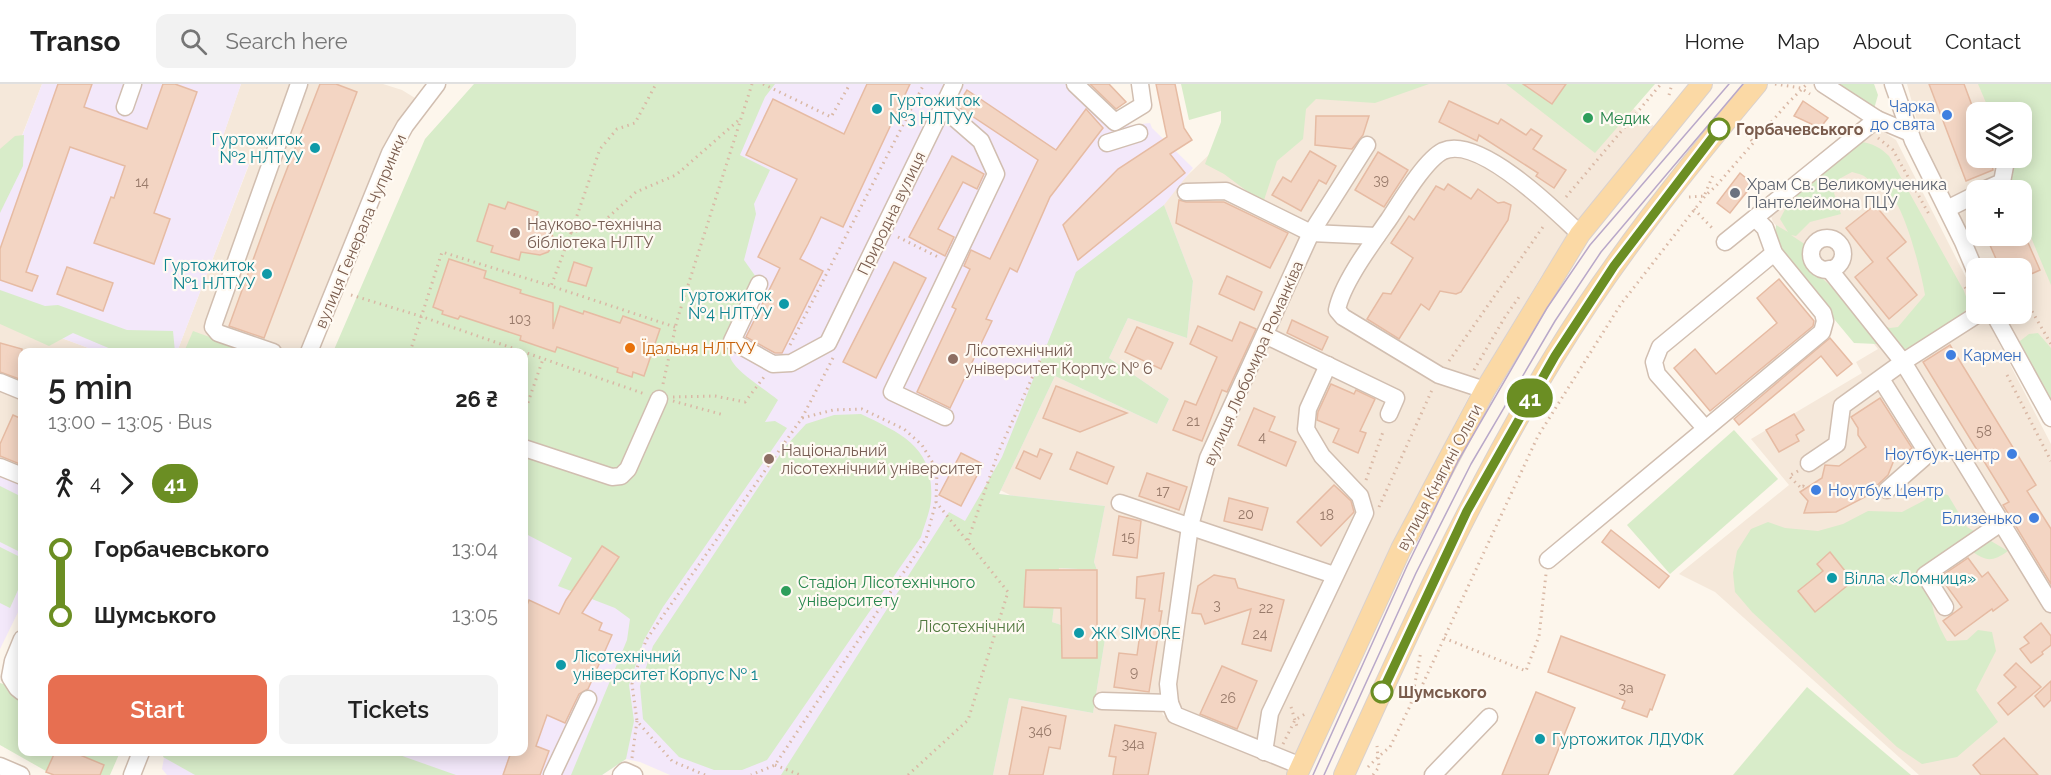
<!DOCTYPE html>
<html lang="en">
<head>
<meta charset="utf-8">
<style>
	body { margin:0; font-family:Raleway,sans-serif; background:#f2f2f2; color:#222; height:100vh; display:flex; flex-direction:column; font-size:22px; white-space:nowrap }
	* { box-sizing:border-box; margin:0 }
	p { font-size:20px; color:#767676 }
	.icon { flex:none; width:33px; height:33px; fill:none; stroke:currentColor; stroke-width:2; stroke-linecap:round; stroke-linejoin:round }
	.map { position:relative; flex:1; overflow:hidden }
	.details { position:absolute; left:18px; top:264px; width:510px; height:408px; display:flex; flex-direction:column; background:#fff; border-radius:12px; box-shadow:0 3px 15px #0003 }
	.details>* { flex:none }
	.badge { padding:0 12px; border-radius:20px; font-size:21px; line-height:39px }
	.buttons { position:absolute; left:1966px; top:18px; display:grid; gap:12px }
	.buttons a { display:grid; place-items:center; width:66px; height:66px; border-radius:12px; background:#fff; box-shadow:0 3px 15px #0003; font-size:30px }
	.map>.badge { position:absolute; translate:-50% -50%; box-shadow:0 0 0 3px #fff }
	.legs { display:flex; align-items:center; gap:9px; height:66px; padding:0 30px; font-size:20px }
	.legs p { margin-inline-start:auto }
	.summary { display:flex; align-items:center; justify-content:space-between; height:102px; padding:0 30px }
	h1 { font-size:33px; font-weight:600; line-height:45px }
	.cta { display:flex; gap:12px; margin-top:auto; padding:12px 30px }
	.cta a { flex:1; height:69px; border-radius:12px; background:#e76f51; color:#fff; font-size:24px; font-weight:600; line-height:69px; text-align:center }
	.cta a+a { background:#f2f2f2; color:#222 }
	ul { padding:0 30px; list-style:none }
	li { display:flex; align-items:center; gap:21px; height:66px; font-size:22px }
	li i { display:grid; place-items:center; width:9px; height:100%; margin:0 8px; background:currentColor }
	li i::after { content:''; width:15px; height:15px; margin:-8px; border:4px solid; border-radius:50%; background:#fff }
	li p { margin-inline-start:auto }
	li:first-child i { background:linear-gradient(#0000 50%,currentColor 0) }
	li:last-child i { background:linear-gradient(currentColor 50%,#0000 0) }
	header { display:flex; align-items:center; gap:36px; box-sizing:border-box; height:84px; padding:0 30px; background:#fff; border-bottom:2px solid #e0e0e0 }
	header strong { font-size:28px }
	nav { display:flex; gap:33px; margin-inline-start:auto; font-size:21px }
	.search { width:420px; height:54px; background:#f2f2f2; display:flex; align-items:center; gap:15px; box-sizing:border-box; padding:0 21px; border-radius:12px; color:#767676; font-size:22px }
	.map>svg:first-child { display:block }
	.residential { fill:#f5e8da; fill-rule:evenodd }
	.education { fill:#f3e8fa }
	.green { fill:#d8ecc9; fill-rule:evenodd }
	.building { fill:#f3d5c3; stroke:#e6bba3; stroke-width:1.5 }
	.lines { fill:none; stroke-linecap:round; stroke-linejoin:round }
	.minor-casing { stroke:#d1beb0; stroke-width:19 }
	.major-casing { stroke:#dad1cd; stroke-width:22 }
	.path { stroke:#d9b8a5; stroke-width:3; stroke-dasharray:1.5 4.5; stroke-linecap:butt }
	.minor { stroke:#fff; stroke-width:16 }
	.major { stroke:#fbd9a5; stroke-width:20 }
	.tram { stroke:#b9a8c9; stroke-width:1.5 }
	.line-1-casing { stroke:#fff; stroke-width:14 }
	.line-1 { stroke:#6b8e23; stroke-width:9 }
	.culture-dot { fill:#0f9aa8; stroke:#fffaf3; stroke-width:2 }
	.shop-dot { fill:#3f7fe0; stroke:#fffaf3; stroke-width:2 }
	.leisure-dot { fill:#2e9e5b; stroke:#fffaf3; stroke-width:2 }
	.stop-1-dot { fill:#fff; stroke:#6b8e23; stroke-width:3 }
	.worship-dot { fill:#6b7280; stroke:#fffaf3; stroke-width:2 }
	.education-dot { fill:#8d6e63; stroke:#fffaf3; stroke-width:2 }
	.food-dot { fill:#e8710a; stroke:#fffaf3; stroke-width:2 }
	.labels { text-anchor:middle; stroke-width:4.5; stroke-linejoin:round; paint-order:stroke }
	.number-label { font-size:14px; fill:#987a6a }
	.culture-label { font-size:16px; fill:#0d838f; stroke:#fffaf3; text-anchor:start }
	.shop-label { font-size:16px; fill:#366cbe; stroke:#fffaf3; text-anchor:end }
	.leisure-label { font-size:16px; fill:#27864d; stroke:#fffaf3; text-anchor:start }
	.stop-label { font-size:16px; font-weight:bold; fill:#7a5c4d; stroke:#fffaf3; text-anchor:start }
	.worship-label { font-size:16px; fill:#5b616d; stroke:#fffaf3; text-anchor:start }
	.street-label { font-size:16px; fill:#7a5c4d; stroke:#fffaf3 }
	.education-label { font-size:16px; fill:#785e54; stroke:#fffaf3; text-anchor:start }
	.food-label { font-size:16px; fill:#c56008; stroke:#fffaf3; text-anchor:start }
	.park-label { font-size:16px; fill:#537a41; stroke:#fffaf3 }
</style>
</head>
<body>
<header>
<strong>Transo</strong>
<div class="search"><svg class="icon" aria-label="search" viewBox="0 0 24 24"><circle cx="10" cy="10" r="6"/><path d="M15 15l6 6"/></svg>Search here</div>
<nav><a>Home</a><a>Map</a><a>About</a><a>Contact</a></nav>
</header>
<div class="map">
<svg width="2051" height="691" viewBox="0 0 2051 691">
	<rect width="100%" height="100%" fill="#fdf6ec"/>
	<g class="residential">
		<path d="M0,0H42L0,108Z"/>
		<path d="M241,0H383L402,6L415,14L385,66L302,268H177L249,81L218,67Z"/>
		<path d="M1278,0H1606L1657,45L1542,191L1470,310L1389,468L1297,672L1157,613L1163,631L1289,687L1287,691H960L1014,413L992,402L1085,190L1218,62Z"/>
		<path d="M1907,0H2033L2051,28V319L2001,230H2022V184H1980L1925,66ZM1977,28H2022V74H1977ZM1977,106H2022V152H1977Z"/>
		<path d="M1865,36L1896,56L1977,215V230H1984L2051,360V691H1919L1715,508L1679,490L1789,401L1751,355L1862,289L1856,278L1878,265L1773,138L1766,117Z"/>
		<path d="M0,231L99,268H22V402L0,392Z"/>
	</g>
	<g class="education">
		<path d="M42,0H241L218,67L249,80L177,268H99L0,231V110Z"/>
		<path d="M474,0H1065L1115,43L1150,39L1152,44L1193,84L1164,121L1193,197L1187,254L1128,234L1109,274L1169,315L1157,340L1055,292L999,410L1105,422L1094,478L1097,486L1059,484L1052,538L1105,555L1093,629L1009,614L993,691H670L640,678L626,675L602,691H167L162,685L165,668H524V268H333Z"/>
		<path d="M0,392L22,402V520L0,565Z"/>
	</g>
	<g class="green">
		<path d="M474,0H775L765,13L740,71L770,86L754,120L756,130L744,176L756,193C745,214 716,257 734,280C742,291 767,307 778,316L765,338L775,337L787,344L663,523L644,556L629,601L634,637L626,675L602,691H571L627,556L630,535L615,524L558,502L572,474L524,449V268H333L425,55Z"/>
		<path d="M1181,0H1429L1375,19L1316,15L1306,25L1303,55L1277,77L1263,119L1224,90L1205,80L1221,38V27L1189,36Z"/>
		<path d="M1506,0H1655L1595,69Z"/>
		<path d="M1837,0H1874L1878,11L1874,25Z"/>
		<path d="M1978,0H2051V201L2022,132V106H2011C2006,94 2016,90 2010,74H2022V28H1990Z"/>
		<path d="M24,51L23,82L0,129V65L15,52Z"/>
		<path d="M1861,58C1872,59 1881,64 1889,72L1964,207L1969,221L1960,234L1954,239L1898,269L1877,260L1854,259L1785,176L1775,156L1776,141L1788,148L1780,135L1794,108ZM1852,88C1872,93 1864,95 1878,104C1882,107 1886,108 1890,111C1905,123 1922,191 1925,211L1898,243L1890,244L1868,237L1823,195L1811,168L1806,161L1791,151L1796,152L1810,138L1841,130L1834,109L1839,95Z"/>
		<path d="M1164,121L1193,197L1187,254L1128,234L1109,274L1169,315L1157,340L1055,292L999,410L1105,422L1094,478L1097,486L1059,484L1052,538L1105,555L1093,629L1009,614L993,691H781L949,428L965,437L1002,373L1076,188Z"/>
		<path d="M0,206L45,222L58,221L127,246L173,247L175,268H118L73,249L49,262L0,240Z"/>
		<path d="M193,247L251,268H184Z"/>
		<path d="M2038,249L2051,264V323L2020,263V257L2029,250Z"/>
		<path d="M861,330C902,350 935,363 931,417C930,428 924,442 921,453L767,676L742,686H714L679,673L643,635L640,602L653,562L785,363L806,340L834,331Z"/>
		<path d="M1734,346L1778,395L1670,490L1627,441Z"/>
		<path d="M0,402L22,413V469L0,458Z"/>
		<path d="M1932,408L1948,411L1967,443L2008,467C1991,479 1986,477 1970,466L1935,478C1930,515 1928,523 1947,557L1967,556L1978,546L1992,548L1996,567L1976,606L1998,638L1957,673L1922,680L1897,663L1752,528L1735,508L1733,489L1737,467L1751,445L1768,438L1785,444L1818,447L1843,440L1868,427L1902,428L1925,416Z"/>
		<path d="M0,463L22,474V497L10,524L0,519Z"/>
		<path d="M0,599L22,605V668H120L110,691H53L0,661Z"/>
		<path d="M1807,603L1911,691H1733Z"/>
		<path d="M165,668H391L456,691H195L163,673Z"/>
	</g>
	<g class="building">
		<path d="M58,0H92L84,23L147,45L163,0H175L197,8L154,129L170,135L154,180L94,159L111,113L114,114L125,82L70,63L26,188L38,192L32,207L0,196V165Z"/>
		<path d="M320,0H336L357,8L264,254L229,242L273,121Z"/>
		<path d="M867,0H910L843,143L821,133L808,160L800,175L823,187L782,269H775L746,253L780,184L758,173L797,95L746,71L773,15L844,50Z"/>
		<path d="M1090,0H1109L1126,18L1116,25Z"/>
		<path d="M1156,0H1175L1184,44L1192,56L1170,70L1185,89L1078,176L1063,141L1118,85L1167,53Z"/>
		<path d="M1523,0H1566L1552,20Z"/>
		<path d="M1929,0H1964L1977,35V74H1991L1993,86L1966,97Z"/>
		<path d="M967,6L1056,66L1086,25L1103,44L1050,113L1017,188L1010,184L986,235L992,237L950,324L917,308L956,225L952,223L970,185L964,182L971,166L990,175L1038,76L957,22Z"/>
		<path d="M1449,17L1498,40L1501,35L1526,51L1531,45L1542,52L1533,65L1566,86L1554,104L1536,92L1538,89L1479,51L1477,57L1439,38Z"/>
		<path d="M1803,17L1828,34L1820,44L1794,32Z"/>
		<path d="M1316,32H1369L1363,51L1352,65L1315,61Z"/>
		<path d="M1310,67L1336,82L1326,100L1319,96L1301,127L1272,111L1283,93L1291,98Z"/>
		<path d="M1378,68L1408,86L1384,123L1355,106Z"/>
		<path d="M952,72L984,90L977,105L963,98L938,145L954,153L945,172L909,153Z"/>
		<path d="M1740,89L1753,100L1730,129L1717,119Z"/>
		<path d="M1448,100L1471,115L1478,105L1498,119L1504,118L1511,121L1508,136L1461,208L1456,210L1440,207L1429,226L1421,220L1399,255L1367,235L1383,209L1391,210L1413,174L1391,159L1409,132L1414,136L1436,102L1444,106Z"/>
		<path d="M1179,116L1186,118H1224L1288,149L1270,184L1176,139Z"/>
		<path d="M508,118L538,128L536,133L550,146L553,153V162L548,168L540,171L521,168L519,176L491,168L493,162L477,157L489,120L505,125Z"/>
		<path d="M1875,121L1906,158L1887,174L1917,211L1889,235L1855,193L1873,178L1846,144Z"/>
		<path d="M2022,145L2040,186L2022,194V184H2000L1986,152L2022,153Z"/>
		<path d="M449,175L486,187L484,194L521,206L520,209L553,219V245L560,222L583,230L584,227L620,239L623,232L660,245L644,292L633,288L632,293L617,288L618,284L557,263L555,268L520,256L521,252L460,232L458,235L442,230L443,227L433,223Z"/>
		<path d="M574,178L592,184L586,202L568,197Z"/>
		<path d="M894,178L926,194L876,294L843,278Z"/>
		<path d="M67,183L113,199L103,227L57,210Z"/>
		<path d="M1227,192L1262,208L1254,226L1219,210Z"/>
		<path d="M1779,195L1814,237L1813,242L1710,327L1674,284L1695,265L1716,290L1777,239L1757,214Z"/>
		<path d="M1292,236L1328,253L1322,266L1287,249Z"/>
		<path d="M1240,238L1256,245L1227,308L1222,306L1202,357L1173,346L1185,317L1196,321L1217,273L1190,260L1198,242L1232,257Z"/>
		<path d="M1137,243L1173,259L1161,285L1125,268Z"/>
		<path d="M1830,254L1852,280L1837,292L1821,272L1739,341L1734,335Z"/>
		<path d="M0,259L22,265V296L0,288Z"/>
		<path d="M1950,261L2036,401L2027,407L2051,445V500L2003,421L2009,418L1923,278Z"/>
		<path d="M1331,300L1354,310L1356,306L1375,315L1360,347L1366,349L1358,369L1333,358L1339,345L1317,336L1318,328Z"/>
		<path d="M1056,302L1127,329L1080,348L1043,334Z"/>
		<path d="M1880,314L1912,364L1894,376L1888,391L1865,413L1836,428L1804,429L1808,417L1800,408L1822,394L1825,381L1839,382L1866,363L1858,351V344L1851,333Z"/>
		<path d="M1254,324L1275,333L1269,347L1296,358L1286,382L1238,361Z"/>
		<path d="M1794,330L1804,346L1796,351L1799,357L1779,368L1766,346Z"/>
		<path d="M13,331L22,335V381L0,372V360Z"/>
		<path d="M1040,365L1052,370L1040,395L1016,384L1024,367L1037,373Z"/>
		<path d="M1077,368L1114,383L1107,400L1070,385Z"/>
		<path d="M961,369L983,380L961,422L939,411Z"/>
		<path d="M1147,389L1187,403L1179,426L1139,412Z"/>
		<path d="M1334,401L1351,417L1354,428L1321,462L1297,438Z"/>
		<path d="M1229,414L1268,424L1262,446L1224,437Z"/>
		<path d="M1119,432L1141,437L1137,474L1113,471Z"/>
		<path d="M1611,446L1669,492L1659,504L1602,458Z"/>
		<path d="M602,462L619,473L582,529L602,539L599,546L612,551L588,605L579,610L565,639L547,631L536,662L549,667L540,691H503L511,668H524V529L529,516L559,530L566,516Z"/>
		<path d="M1830,468L1853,497L1815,528L1798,507L1823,487L1817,480Z"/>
		<path d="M1968,474L1982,493L1988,488L2008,516L1993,527L1992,525L1955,552L1943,537L1962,523L1940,493Z"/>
		<path d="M1026,486H1097V574H1062L1061,524L1024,523Z"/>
		<path d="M1164,489L1159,527H1162L1149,608L1114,603L1119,569L1137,571L1145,515L1136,514L1137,493Z"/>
		<path d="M1214,491L1235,495L1238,504L1284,516L1271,567L1242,560L1251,525L1205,540L1201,530L1192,529L1198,502Z"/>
		<path d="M2041,539L2051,552V561L2042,568L2043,570L2031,579L2020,565L2029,559L2024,553Z"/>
		<path d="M1561,552L1665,591L1652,626L1650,625L1647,633L1622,624L1625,617L1548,588Z"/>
		<path d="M2016,579L2041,603L2008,631L1998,619L2016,603L2004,591Z"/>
		<path d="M1222,582L1257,597L1237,645L1200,630Z"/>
		<path d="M2051,597V616L2044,623L2035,612Z"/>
		<path d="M1536,608L1575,624L1548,691H1502Z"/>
		<path d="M1022,623L1066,632L1060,665L1049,663L1043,691H1009Z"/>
		<path d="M1115,641L1156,649L1148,691H1113L1116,673L1109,672Z"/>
		<path d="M2004,654L2038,691H1981L1973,681Z"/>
		<path d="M55,668H73L104,681L100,691H54L46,688Z"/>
	</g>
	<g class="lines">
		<g class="minor-casing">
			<g id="minor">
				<path d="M1075,0L1115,38L1143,21L1140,0"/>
				<path d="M1823,0L1877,35L1910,49"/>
				<path d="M1893,0L1913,57L1963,158L1977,191"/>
				<path d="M125,23L133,0"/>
				<path d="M942,23L981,57L996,90L892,308L945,333"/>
				<path d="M1107,59L1139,49"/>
				<path d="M1984,106L2002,98L2005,82L2001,74"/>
				<path d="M1186,108L1226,107L1311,149L1377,152"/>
				<path d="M1947,125L1977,110"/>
				<circle cx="1827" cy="170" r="16"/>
				<path d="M1725,158L1877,35"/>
				<path d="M1829,185L1903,278L2051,520"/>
				<path d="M759,200L732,257L773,280L791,279L828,259L954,0"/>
				<path d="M1994,230L2051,334"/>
				<path d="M1265,251L1396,314L1389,330"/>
				<path d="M273,268L218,249L213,243L214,239L299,0"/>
				<path d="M309,268L390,69L405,42L437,0"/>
				<path d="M1881,295L1928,370L1887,406"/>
				<path d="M0,298L22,307"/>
				<path d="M1485,306L1439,291L1343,233L1337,226C1342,199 1373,158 1389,135C1401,117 1425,76 1443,67C1479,51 1555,126 1580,150"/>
				<path d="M1705,344L1657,290L1654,278L1660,263L1774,169"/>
				<path d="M524,364L612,393L621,392L628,385L659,315"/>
				<path d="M1809,379L1837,360L1842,322L1903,278L1978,230"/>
				<path d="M0,383L22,392"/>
				<path d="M1120,419L1334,491"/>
				<path d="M1548,476L1822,248L1825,237L1823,229L1774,169L1765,144L1755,134"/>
				<path d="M1945,523L1925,491L2001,439"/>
				<path d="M22,555L13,577L10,593L17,604L22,608"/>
				<path d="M1102,617L1170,619"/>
				<path d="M1264,668L1270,629L1365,429L1360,412L1322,372L1306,345L1308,325L1328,281"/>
				<path d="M0,682L21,691"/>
				<path d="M1301,682L1175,631L1170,619L1168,600L1190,442L1208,374L1311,149L1367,61"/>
				<path d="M132,691L141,668"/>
				<path d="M552,691L588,615"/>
				<path d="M621,691L625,687L634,691"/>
				<path d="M1433,691L1489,633"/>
			</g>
		</g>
		<g class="major-casing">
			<g id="major">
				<path d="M1297,691L1401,465L1485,306L1580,150L1702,0"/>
				<path d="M1344,691C1408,549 1473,406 1554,273C1613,176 1684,87 1757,0"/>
			</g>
		</g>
		<g class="path">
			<path d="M763,0L831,33L850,0"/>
			<path d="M1775,0L1801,4L1810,10"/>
			<path d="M1669,11L1672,0"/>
			<path d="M1747,51L1753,58"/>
			<path d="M1878,54L1893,66L1930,132"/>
			<path d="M1705,110L1714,89"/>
			<path d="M1566,113L1661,0"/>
			<path d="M1689,113L1705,112"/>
			<path d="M1694,125L1714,146"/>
			<path d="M571,149L600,65L617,45L635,39L656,0"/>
			<path d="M898,153L940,174"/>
			<path d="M1965,203L1972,216"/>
			<path d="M351,211L420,232L645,310"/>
			<path d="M2026,217L2051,260"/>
			<path d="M675,243L551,202L571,149L602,139L636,108L676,91L740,35"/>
			<path d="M790,261L924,0"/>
			<path d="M410,268L442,168L551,202"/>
			<path d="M1449,277L1545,140"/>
			<path d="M1474,286L1505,233L1519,213"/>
			<path d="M2007,291L2051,377"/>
			<path d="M663,300L677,236L752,0"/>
			<path d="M673,313L715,312L745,318L764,293"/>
			<path d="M673,317L724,331"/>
			<path d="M524,330L543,275"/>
			<path d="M802,334L833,274"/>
			<path d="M1798,387L1789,392L1801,404L1803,402L1806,404"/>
			<path d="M1366,396L1384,345"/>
			<path d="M1379,423L1432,306"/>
			<path d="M968,456L998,369L1047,261"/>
			<path d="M1444,554L1526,587L1539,552L1546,490"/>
			<path d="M1398,614L1420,606L1538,352L1621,220L1705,112L1716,102L1787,20L1807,0"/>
			<path d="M1291,623L1298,646"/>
			<path d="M1283,660L1295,636L1305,630"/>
			<path d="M632,674L637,637"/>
			<path d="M775,681L800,691"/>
			<path d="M1368,683L1378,673L1390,663L1411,620L1421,567"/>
			<path d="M705,691L672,677L637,637L632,600L646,556L802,334L833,326L862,325L904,345L922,361L937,386L936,418L926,455L775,681L751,691"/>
			<path d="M908,691L968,636L1008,508L936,418"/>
			<path d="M1373,691L1379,683L1377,662"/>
		</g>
		<use href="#minor" class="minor"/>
		<use href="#major" class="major"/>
		<g class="tram">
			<path d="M1313,691L1407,482L1458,377L1547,224L1590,161L1729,0"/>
			<path d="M1324,691L1416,489L1471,380L1555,237L1601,168L1743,0"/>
		</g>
	</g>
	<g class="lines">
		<g class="line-1-casing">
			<path id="line-1" d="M1382,608L1467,427L1555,272L1614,182L1719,45"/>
		</g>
		<use href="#line-1" class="line-1"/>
	</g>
	<g class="culture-dot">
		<circle cx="877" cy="25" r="6"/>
		<circle cx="315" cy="64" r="6"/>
		<circle cx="267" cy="190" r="6"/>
		<circle cx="784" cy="220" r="6"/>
		<circle cx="1832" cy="494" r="6"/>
		<circle cx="1079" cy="549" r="6"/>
		<circle cx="561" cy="581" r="6"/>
		<circle cx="1540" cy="655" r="6"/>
	</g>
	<g class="shop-dot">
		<circle cx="1947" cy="31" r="6"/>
		<circle cx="1951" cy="271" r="6"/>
		<circle cx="2012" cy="370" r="6"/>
		<circle cx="1816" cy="406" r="6"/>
		<circle cx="2034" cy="434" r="6"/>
	</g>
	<g class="leisure-dot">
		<circle cx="1588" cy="34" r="6"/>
		<circle cx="786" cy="507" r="6"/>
	</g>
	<g class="stop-1-dot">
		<circle cx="1719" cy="45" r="10"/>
		<circle cx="1382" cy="608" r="10"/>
	</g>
	<circle class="worship-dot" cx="1735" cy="109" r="6"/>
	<g class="education-dot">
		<circle cx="515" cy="149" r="6"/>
		<circle cx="953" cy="275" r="6"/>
		<circle cx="769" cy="375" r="6"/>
	</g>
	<circle class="food-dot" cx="630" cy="264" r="6"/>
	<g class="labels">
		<g class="number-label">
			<text x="1381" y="101">39</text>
			<text x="142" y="103">14</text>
			<text x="520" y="240">103</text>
			<text x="1193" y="342">21</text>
			<text x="1984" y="352">58</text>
			<text x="1262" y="358">4</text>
			<text x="1163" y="412">17</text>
			<text x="1246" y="435">20</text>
			<text x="1327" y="436">18</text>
			<text x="1128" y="458">15</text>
			<text x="1217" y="526">3</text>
			<text x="1266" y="529">22</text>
			<text x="1260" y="555">24</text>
			<text x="1134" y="593">9</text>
			<text x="1626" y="609">3а</text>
			<text x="1228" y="619">26</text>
			<text x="1040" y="652">34б</text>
			<text x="1133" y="665">34а</text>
		</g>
		<g class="culture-label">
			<text x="889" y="22">Гуртожиток<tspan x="889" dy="18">№3 НЛТУУ</tspan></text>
			<text x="303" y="61" text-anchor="end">Гуртожиток<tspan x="303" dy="18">№2 НЛТУУ</tspan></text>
			<text x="255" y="187" text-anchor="end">Гуртожиток<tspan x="255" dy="18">№1 НЛТУУ</tspan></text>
			<text x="772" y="217" text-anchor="end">Гуртожиток<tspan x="772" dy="18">№4 НЛТУУ</tspan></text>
			<text x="1844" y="500">Вілла «Ломниця»</text>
			<text x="1091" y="555">ЖК SIMORE</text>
			<text x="573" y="578">Лісотехнічний<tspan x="573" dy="18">університет Корпус № 1</tspan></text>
			<text x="1552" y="661">Гуртожиток ЛДУФК</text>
		</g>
		<g class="shop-label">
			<text x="1935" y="28">Чарка<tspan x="1935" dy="18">до свята</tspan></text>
			<text x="1963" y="277" text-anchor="start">Кармен</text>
			<text x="2000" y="376">Ноутбук-центр</text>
			<text x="1828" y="412" text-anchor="start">Ноутбук Центр</text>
			<text x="2022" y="440">Близенько</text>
		</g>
		<g class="leisure-label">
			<text x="1600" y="40">Медик</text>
			<text x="798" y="504">Стадіон Лісотехнічного<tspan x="798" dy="18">університету</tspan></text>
		</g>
		<g class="stop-label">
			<text x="1736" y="51">Горбачевського</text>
			<text x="1398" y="614">Шумського</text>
		</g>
		<g class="worship-label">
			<text x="1747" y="106">Храм Св. Великомученика<tspan x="1747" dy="18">Пантелеймона ПЦУ</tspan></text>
		</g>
		<g class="street-label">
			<text transform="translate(891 129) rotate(-64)" y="6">Природна вулиця</text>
			<text transform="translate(360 147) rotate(-67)" y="6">вулиця Генерала Чупринки</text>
			<text transform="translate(1253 279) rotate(-66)" y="6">вулиця Любомира Романківа</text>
			<text transform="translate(1439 393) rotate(-62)" y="6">вулиця Княгині Ольги</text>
		</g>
		<g class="education-label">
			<text x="527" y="146">Науково-технічна<tspan x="527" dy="18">бібліотека НЛТУ</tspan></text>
			<text x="965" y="272">Лісотехнічний<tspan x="965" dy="18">університет Корпус № 6</tspan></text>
			<text x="781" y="372">Національний<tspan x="781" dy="18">лісотехнічний університет</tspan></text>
		</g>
		<g class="food-label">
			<text x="642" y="270">Їдальня НЛТУУ</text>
		</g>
		<g class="park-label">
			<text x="971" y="548">Лісотехнічний</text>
		</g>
	</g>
</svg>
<div class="buttons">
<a><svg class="icon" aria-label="layers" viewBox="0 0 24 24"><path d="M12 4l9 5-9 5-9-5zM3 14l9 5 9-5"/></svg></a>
<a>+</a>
<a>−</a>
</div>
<b class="badge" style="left:1530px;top:314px;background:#6b8e23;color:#fff">41</b>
<section class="details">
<div class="summary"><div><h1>5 min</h1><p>13:00 – 13:05 · Bus</p></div><b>26 ₴</b></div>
<div class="legs"><svg class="icon" aria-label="walk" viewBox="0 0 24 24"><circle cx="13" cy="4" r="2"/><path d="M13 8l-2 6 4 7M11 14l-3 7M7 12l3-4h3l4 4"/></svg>4<svg class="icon" aria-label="forward" viewBox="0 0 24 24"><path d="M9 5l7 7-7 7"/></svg><b class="badge" style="background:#6b8e23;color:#fff">41</b></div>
<ul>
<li><i style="color:#6b8e23"></i><b>Горбачевського</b><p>13:04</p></li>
<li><i style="color:#6b8e23"></i><b>Шумського</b><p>13:05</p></li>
</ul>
<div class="cta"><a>Start</a><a>Tickets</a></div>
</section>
</div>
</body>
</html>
